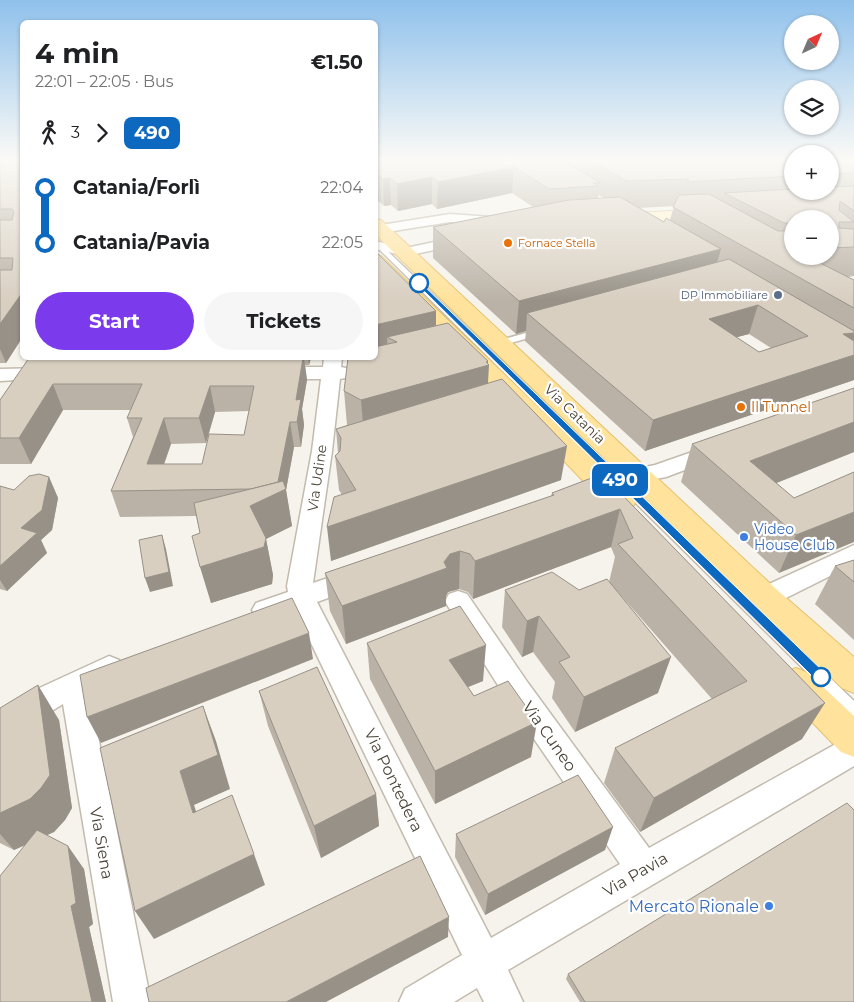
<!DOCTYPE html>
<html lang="en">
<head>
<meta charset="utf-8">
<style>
	body { margin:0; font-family:Montserrat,sans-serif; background:#f6f6f6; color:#202124; height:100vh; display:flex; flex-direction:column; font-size:19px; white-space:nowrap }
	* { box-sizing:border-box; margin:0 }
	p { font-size:16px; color:#757577 }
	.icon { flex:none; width:28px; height:28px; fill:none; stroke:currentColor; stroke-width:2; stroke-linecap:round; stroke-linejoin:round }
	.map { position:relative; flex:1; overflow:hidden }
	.panel { position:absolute; left:20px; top:20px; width:358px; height:340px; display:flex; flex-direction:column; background:#fff; border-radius:8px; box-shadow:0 1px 4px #0004 }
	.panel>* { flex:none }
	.badge { padding:0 10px; border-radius:8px; font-size:18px; line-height:32px }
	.needle { width:32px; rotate:44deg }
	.controls { position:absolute; left:784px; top:15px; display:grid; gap:10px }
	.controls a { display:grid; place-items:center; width:55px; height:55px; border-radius:50%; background:#fff; box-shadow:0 1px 4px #0004; font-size:25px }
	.map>.badge { position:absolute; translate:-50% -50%; box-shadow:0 0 0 2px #fff }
	.legs { display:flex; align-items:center; gap:8px; height:55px; padding:0 15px; font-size:16px }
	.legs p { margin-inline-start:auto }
	.overview { display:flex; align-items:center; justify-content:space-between; height:85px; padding:0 15px }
	h1 { font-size:28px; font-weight:700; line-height:38px }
	.action { display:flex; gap:10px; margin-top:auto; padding:10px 15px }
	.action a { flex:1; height:58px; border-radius:30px; background:#7c3aed; color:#fff; font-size:20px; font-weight:700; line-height:58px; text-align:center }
	.action a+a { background:#f6f6f6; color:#202124 }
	ul { padding:0 15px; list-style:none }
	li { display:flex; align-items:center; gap:18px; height:55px; font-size:19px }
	li i { display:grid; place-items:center; width:8px; height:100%; margin:0 6px; background:currentColor }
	li i::after { content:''; width:12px; height:12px; margin:-6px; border:4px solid; border-radius:50%; background:#fff }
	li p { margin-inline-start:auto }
	li:first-child i { background:linear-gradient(#0000 50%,currentColor 0) }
	li:last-child i { background:linear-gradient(currentColor 50%,#0000 0) }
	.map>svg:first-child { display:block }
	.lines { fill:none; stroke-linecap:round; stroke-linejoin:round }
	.lane-casing { stroke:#c2bbae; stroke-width:3 }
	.street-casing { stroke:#c2bbae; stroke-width:3 }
	.secondary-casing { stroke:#d6c79b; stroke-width:2 }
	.primary-casing { stroke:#e6c16a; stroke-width:2 }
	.lane { fill:#fff; fill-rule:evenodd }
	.street { fill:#fff; fill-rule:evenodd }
	.secondary { fill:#fff3cd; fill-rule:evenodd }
	.primary { fill:#ffe39c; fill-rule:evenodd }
	.wall { fill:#bab2a6; fill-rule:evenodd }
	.shaded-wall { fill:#979187 }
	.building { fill:#d8cfc1; stroke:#979187; fill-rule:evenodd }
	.line-1 { fill:#0c69bf; stroke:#fff }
	.food-dot { fill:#e8710a; stroke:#fff; stroke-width:2 }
	.stop-1-dot { fill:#fff; stroke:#0c69bf; stroke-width:2.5 }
	.service-dot { fill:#5c6f8a; stroke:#fff; stroke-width:2 }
	.shop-dot { fill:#3f7fe0; stroke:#fff; stroke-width:2 }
	.labels { text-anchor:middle; stroke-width:4.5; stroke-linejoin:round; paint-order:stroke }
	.far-food-label { font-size:11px; fill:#c56008; stroke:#fff; text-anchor:start }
	.far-service-label { font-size:11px; fill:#4e5e75; stroke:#fff; text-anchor:end }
	.food-label { font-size:14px; fill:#c56008; stroke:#fff; text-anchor:start }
	.street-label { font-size:14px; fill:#4b4439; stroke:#fff }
	.shop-label { font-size:14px; fill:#366cbe; stroke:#fff; text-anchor:start }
	.near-street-label { font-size:16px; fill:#4b4439; stroke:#fff }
	.near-shop-label { font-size:16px; fill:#366cbe; stroke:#fff; text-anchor:end }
</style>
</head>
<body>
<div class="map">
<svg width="854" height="1002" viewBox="0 0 854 1002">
	<rect width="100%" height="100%" fill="#f6f3ec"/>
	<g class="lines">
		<g class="lane-casing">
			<g id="lane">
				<path d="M375,239L854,701V716L849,714L375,245Z"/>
				<path d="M540,329L544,332L543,334L500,346L496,343L497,341Z"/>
			</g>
		</g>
		<g class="street-casing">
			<g id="street">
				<path d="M450,214L505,218L512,222L505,226L450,222L381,233L375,231L376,226L381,225Z"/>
				<path d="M462,236L467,237L469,240L467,243L406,256L375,249V241L406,248Z"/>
				<path d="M324,358H342L341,367L351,369L353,373L351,377L340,379L332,451L313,583L355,569L364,571L367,578L364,585L317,602L491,938L620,864L508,701L449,608L445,601L449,594L458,591L467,594L528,683L649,848L843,740L854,736V766L508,970L523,1002H484L477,988L454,1002H399L405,989L462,955L295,610L265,620L256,617L252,610L256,603L288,592L287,586L312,451L321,379H276L269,377L267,373L269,369L276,367H323Z"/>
				<path d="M46,368L53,370L55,374L53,378L0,381V369Z"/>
				<path d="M715,444L722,446L725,451L722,456L666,477L641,482L589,499L581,497L578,492L581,487L630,470L655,465Z"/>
				<path d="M854,545V564L774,604L765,607L756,604L752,597L756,590Z"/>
				<path d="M109,656L119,660L123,668L119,676L89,691L151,1002H113L63,704L10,737L0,741V712L35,690Z"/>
			</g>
		</g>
		<g class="secondary-casing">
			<path id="secondary" d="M708,209L714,210L716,214L714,218L616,224L610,223L608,219L610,215L616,214Z"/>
		</g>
		<g class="primary-casing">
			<g id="primary">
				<path d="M375,219L381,220L776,589L854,657V693L842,688L754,605L375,234Z"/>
				<path d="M375,254L381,256L631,496L635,503L631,510L621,512L611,510L496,390L375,270Z"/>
				<path d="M796,668L808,673L854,716V757L841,752L784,693L779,683L784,673Z"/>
			</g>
		</g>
		<use href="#lane" class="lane"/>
		<use href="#street" class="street"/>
		<use href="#secondary" class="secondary"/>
		<use href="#primary" class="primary"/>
	</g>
	<g class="wall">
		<path d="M0,160H22V338L6,363H0Z"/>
		<path d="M375,160H792V191H830V160H854V276L847,277L854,280V380L645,451L525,341L526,331L516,334L433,258V227L533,207L512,193L437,209L432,204L398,211L391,205L384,206L375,198ZM599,195L604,198H598ZM674,206L670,220L664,222L639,208ZM792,219H830V256H792ZM749,334L771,348L759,352L736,337Z"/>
		<path d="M375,251L436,326L488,361V383L561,480L331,561L342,495L339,490L335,456L338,453L336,429L347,425L344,391L375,358Z"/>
		<path d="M29,358H311L309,365H305L307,380L302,409L304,425L301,447H294L286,490L292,526L266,539L273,575L272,584L211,603L200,533L196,516L120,517L111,491L133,437L127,418L131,410H63L31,464H0V400ZM249,411L244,435L202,464H164L171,444L206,443L215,412Z"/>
		<path d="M854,388V452L776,483L794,498L854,472L779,573L681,482L692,444Z"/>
		<path d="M602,474L802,739L640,832L604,783L615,748L712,699L609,582L615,557L611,547L473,599L468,592L459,589L448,592L446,596V606L346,644L330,611L325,573L551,496L552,493Z"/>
		<path d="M49,477L58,498L52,530L41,540L47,553L7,591L0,589V486L14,490Z"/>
		<path d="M854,560V640L815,604L835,566Z"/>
		<path d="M505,590L658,693L575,732L552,698L555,682L533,652L522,657L502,627Z"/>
		<path d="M367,643L483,681L468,687L474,696L531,757L435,804L370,679Z"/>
		<path d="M259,691L376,794L379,826L321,858L268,726Z"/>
		<path d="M0,708L59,720L72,808L65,820L54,832L47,835L84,869L93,924L89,927L106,1002H0L25,845L14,850L0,843Z"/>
		<path d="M456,834L605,850L485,915L455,857Z"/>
		<path d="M568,974L854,1002H580L566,979Z"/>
	</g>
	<g class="shaded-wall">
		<path d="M514,167L512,193L437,209L438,182Z"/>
		<path d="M432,177V204L398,211L397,184Z"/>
		<path d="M390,178L391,205L384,206L383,179Z"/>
		<path d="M721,249L712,280L527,313L526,331L516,334L519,301Z"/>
		<path d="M22,293V338L6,363L0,349V324Z"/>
		<path d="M758,305L749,334L701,347L709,319Z"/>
		<path d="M436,311V345L397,342L387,337L388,356L375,358V325Z"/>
		<path d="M854,333V339L846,358L854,355V380L645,451L653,420L843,334Z"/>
		<path d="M303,358H304L307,380L302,409L304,425L301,447L297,422L296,400Z"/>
		<path d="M308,358H311L309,365Z"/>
		<path d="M488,361L487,365H489L487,400L364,435L361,400L486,362Z"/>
		<path d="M53,384L63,410L31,464L19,438Z"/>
		<path d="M210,386L215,412L206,443L199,418Z"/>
		<path d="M164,418L171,444L155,490L147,464Z"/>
		<path d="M290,422L294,447L286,490L292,526L266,539L273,575L272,584L211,603L200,567L250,506L276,488Z"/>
		<path d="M854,422V452L749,494L750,461Z"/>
		<path d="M567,446L561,480L331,561L327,527Z"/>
		<path d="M49,477L58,498L52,530L41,540L47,553L7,591L0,580V566Z"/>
		<path d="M620,509L611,547L473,599L475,561Z"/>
		<path d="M854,512V542L779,573L796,535Z"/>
		<path d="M162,535L166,549L173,586L150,592L145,578Z"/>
		<path d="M460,551L459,589L448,592L446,596V606L346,644L342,606L444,562L450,554Z"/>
		<path d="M539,616L533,652L522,657L527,621Z"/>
		<path d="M309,633L313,659L101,743L87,717Z"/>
		<path d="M486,645L483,681L448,695L449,660Z"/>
		<path d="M671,657L658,693L575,732L584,697Z"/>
		<path d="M38,685L59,720L72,808L65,820L54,832L14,850L0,834V813Z"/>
		<path d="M825,703L802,739L640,832L654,798Z"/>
		<path d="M203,706L216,741L230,789L194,805L207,845L193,813L180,771Z"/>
		<path d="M537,722L531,757L435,804V771Z"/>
		<path d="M376,794L379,826L321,858L314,826Z"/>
		<path d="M613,827L605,850L485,915L488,894Z"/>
		<path d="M68,846L84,869L93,924L89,927L106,1002H92L71,906Z"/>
		<path d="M254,854L265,885L154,939L135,911Z"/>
		<path d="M449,917L448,937L326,1002H286Z"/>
	</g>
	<g class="building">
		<path d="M0,160H22V293L0,324V270H12L13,258H0V220H12L14,211L12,209H0Z"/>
		<path d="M375,160H561L601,183H593L599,186L549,189L514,167L438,182L432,177L397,184L390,178L383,179L375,172Z"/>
		<path d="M589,160H792V176L687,182L689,179L627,181Z"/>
		<path d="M830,160H854V173L830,174Z"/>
		<path d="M854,186V211L840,201L839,210L854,222H839V228L854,229V247L830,248V219H792V223H784L724,193L792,189V191H830V187Z"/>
		<path d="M709,194L778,231H792V249H790L792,250V256H806L854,280V308L673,207L679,195Z"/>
		<path d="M620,197L664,222L666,218L721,249L519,301L433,227L569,200Z"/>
		<path d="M375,251L436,311L375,325Z"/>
		<path d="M729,259L854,331V333L843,334L854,341V355L653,420L527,313ZM758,305L808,336L759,352L709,319Z"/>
		<path d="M448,323L488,361L486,362L489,365L361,400L344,391L348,358H375V347L397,342L387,337Z"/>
		<path d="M29,358H303L296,400L301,399L297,422H290L278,482L251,489L111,491L142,418H127L142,384H53L19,438H0V400ZM210,386H254L244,435L209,434L202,464H147L164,418H199Z"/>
		<path d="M502,379L567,446L327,527L334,497L356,490L335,456L340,451L341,438L336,429Z"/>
		<path d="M854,388V422L750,461L794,498L854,472V512L796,535L692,444Z"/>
		<path d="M39,474L49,477L42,510L21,528L37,533L0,566V486L14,490L29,476Z"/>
		<path d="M602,474L825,703L654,798L615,748L747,681L618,544L633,538L620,509L475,561L470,554L460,551L450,554L444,562L447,568L342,606L325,573L554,495L552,493Z"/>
		<path d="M283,481L286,489L250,506L266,538L264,547L200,567L192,536L200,533L194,503Z"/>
		<path d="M162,535L169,572L145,578L139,540Z"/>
		<path d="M854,560V582L835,566Z"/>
		<path d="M552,572L579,590L607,579L671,657L584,697L559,662L570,657L539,616L527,621L505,590Z"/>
		<path d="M292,598L309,633L87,717L80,675Z"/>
		<path d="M460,606L486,645L449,660L474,696L508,681L537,722L435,771L367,643Z"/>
		<path d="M317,667L376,794L314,826L259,691Z"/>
		<path d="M38,685L50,775L41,788L30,799L0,813V708Z"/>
		<path d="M203,706L218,755L180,771L193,813L232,795L254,854L135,911L100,748Z"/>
		<path d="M578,775L613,827L488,894L456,834Z"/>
		<path d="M847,803L854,810V1002H585L568,974Z"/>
		<path d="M37,830L68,846L76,903L71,906L92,1002H0V876Z"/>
		<path d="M420,856L449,917L286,1002H149L146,988Z"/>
	</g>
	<linearGradient id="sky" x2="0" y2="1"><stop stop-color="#8fc1ec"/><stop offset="0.53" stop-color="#fbfaf6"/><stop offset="1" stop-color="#fbfaf6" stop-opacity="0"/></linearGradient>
	<rect width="854" height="301" fill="url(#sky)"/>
	<path class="line-1" d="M419,281L826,674L827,677L826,681L821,682L817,681L417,284L416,283Z"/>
	<g class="food-dot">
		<circle cx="508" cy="243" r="5"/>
		<circle cx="741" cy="407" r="5"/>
	</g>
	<g class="stop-1-dot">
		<circle cx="419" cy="283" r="9"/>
		<circle cx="821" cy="677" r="9"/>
	</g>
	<circle class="service-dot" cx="778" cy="295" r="5"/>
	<g class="shop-dot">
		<circle cx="744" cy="537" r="5"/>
		<circle cx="769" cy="906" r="5"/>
	</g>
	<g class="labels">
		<g class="far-food-label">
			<text x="518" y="247">Fornace Stella</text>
		</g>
		<g class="far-service-label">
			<text x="768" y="299">DP Immobiliare</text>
		</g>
		<g class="food-label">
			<text x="751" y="412">Il Tunnel</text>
		</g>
		<g class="street-label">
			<text transform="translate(575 414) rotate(44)" y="5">Via Catania</text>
			<text transform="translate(317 478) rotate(-82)" y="5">Via Udine</text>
		</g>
		<g class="shop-label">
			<text x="754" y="534">Video<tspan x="754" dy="16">House Club</tspan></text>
		</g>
		<g class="near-street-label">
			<text transform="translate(550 736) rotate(55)" y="6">Via Cuneo</text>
			<text transform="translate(394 780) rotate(64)" y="6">Via Pontedera</text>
			<text transform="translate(102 843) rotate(80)" y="6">Via Siena</text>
			<text transform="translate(635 874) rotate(-30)" y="6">Via Pavia</text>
		</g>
		<g class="near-shop-label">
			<text x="759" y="912">Mercato Rionale</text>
		</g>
	</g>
</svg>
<div class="controls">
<a><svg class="needle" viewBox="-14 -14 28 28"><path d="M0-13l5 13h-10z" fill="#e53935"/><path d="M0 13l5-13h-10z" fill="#757577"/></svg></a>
<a><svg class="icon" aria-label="layers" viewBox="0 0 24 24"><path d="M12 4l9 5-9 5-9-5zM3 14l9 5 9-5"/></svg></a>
<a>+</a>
<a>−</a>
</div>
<b class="badge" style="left:620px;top:480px;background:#0c69bf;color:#fff">490</b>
<section class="panel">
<div class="overview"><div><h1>4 min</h1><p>22:01 – 22:05 · Bus</p></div><b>€1.50</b></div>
<div class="legs"><svg class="icon" aria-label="walk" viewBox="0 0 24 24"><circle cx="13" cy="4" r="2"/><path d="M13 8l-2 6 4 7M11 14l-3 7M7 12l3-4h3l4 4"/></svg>3<svg class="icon" aria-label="forward" viewBox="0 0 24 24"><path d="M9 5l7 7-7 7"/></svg><b class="badge" style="background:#0c69bf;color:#fff">490</b></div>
<ul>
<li><i style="color:#0c69bf"></i><b>Catania/Forlì</b><p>22:04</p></li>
<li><i style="color:#0c69bf"></i><b>Catania/Pavia</b><p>22:05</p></li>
</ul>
<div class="action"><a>Start</a><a>Tickets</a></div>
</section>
</div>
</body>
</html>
